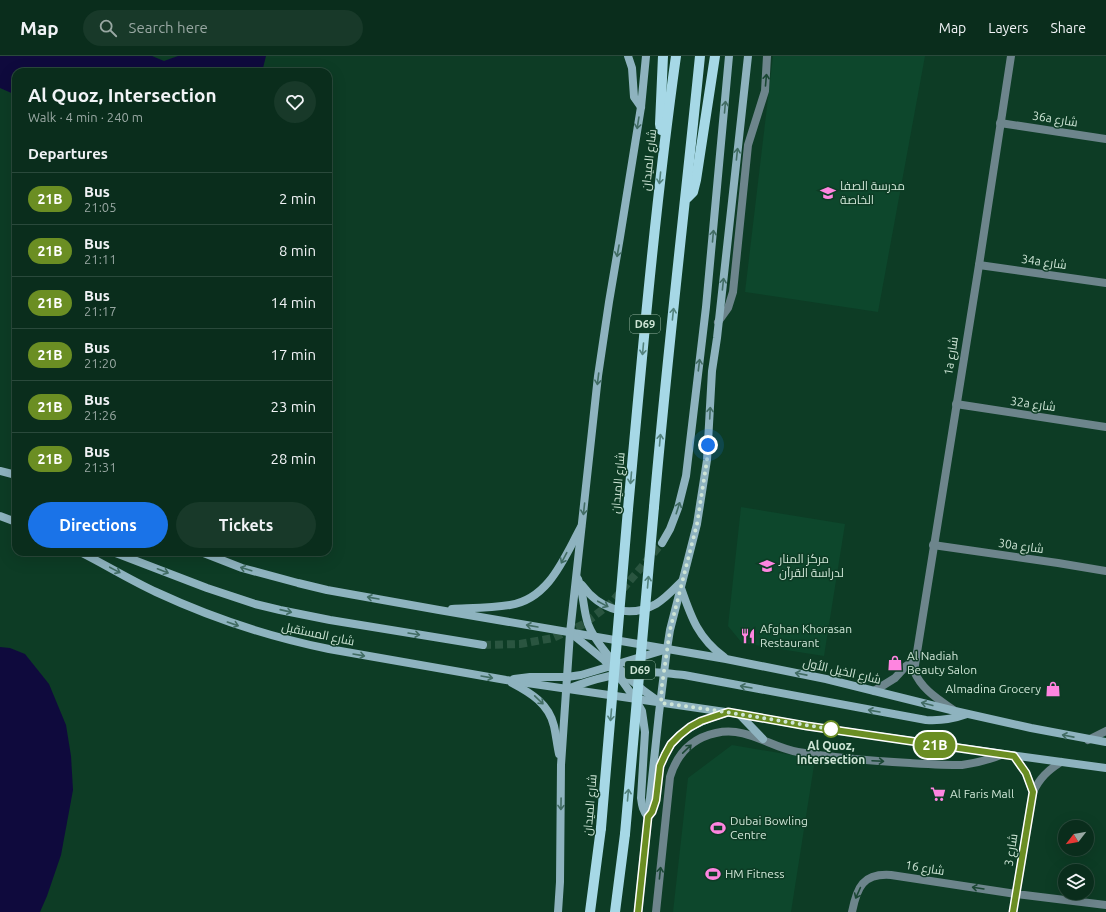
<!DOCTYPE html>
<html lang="en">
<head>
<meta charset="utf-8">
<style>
	body { margin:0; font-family:Ubuntu,Cairo,sans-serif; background:#183929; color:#f1f3f6; height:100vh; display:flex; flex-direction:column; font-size:15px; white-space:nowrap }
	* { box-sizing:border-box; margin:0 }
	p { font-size:13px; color:#99a8a3 }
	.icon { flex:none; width:22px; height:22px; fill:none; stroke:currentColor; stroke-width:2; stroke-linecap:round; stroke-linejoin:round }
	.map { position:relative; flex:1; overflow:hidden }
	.sheet { position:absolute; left:12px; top:12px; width:320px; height:488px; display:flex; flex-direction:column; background:#0a2d1c; border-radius:12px; box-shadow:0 4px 16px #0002,0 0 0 1px #2a493b }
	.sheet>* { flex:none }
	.badge { padding:0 8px; border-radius:13px; font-size:14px; line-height:26px }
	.needle { width:26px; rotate:239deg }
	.fabs { position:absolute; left:1058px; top:764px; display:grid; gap:8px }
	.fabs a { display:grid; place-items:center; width:36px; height:36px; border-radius:50%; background:#0a2d1c; box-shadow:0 4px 16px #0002,0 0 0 1px #2a493b; font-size:20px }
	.you { position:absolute; width:20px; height:20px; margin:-10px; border:3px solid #fff; border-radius:50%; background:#1a73e8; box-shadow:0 0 0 6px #1a73e833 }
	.map>.badge { position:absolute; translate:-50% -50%; box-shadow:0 0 0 2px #fff }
	h2 { padding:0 16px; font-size:15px; line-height:36px }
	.round { display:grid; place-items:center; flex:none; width:42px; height:42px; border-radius:21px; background:#183929 }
	.headline { display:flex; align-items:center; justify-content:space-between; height:68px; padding:0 16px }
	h1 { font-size:19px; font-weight:600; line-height:30px }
	.action { display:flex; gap:8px; margin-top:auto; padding:8px 16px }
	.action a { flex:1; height:46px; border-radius:24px; background:#1a73e8; color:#fff; font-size:16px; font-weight:600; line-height:46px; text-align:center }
	.action a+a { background:#183929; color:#f1f3f6 }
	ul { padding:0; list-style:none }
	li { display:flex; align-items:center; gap:12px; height:52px; padding:0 16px; border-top:1px solid #2a493b }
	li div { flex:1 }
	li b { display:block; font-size:15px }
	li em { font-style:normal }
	li .badge { min-width:44px; font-weight:700; text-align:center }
	header { display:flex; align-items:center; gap:24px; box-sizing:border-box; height:56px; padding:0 20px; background:#0a2d1c; border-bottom:1px solid #2a493b }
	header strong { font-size:19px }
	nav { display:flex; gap:22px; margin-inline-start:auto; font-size:14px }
	.search { width:280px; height:36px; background:#183929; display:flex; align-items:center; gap:10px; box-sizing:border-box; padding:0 14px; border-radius:22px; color:#99a8a3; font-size:15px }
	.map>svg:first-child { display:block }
	.built { fill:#0d472c }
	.water { fill:#0f0a3d }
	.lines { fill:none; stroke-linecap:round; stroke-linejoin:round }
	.secondary-tunnel { stroke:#2a5540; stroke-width:8; stroke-dasharray:8 4; stroke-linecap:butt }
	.minor { stroke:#6d858c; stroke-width:8 }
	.tertiary { stroke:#6d858c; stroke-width:8 }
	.secondary { stroke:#8eb3bf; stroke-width:8 }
	.primary { stroke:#a6d8e6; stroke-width:10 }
	.primary-bridge { stroke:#a6d8e6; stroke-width:10 }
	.oneway { stroke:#1b4734 }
	.oneway2 { stroke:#416c63 }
	.oneway3 { stroke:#52827c }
	.line-casing { stroke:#fff; stroke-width:9 }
	.line { stroke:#6b8e23; stroke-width:6 }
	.walk { stroke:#cee5d6; stroke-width:4; stroke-dasharray:0 7.2 }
	.stop-dot { fill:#fff; stroke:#6b8e23; stroke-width:2 }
	.labels { text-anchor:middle; stroke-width:3; stroke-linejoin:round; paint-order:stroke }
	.shield { fill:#0d3c25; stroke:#94b2a1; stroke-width:1 }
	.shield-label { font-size:11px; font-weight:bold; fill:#cee5d6 }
	.street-label { font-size:12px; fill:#cee5d6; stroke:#0d3c25 }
	.poi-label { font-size:12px; fill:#cee5d6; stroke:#0d3c25; text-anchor:start }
	.stop-label { font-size:12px; font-weight:bold; fill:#cee5d6; stroke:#0d3c25 }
</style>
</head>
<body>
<header>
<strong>Map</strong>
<div class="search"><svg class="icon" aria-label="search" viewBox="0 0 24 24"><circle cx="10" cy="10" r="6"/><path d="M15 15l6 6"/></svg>Search here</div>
<nav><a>Map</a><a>Layers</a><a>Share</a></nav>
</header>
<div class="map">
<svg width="1106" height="856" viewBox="0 0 1106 856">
	<rect width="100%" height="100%" fill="#0d3c25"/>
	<g class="built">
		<path d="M773,0H925L878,256L745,236Z"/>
		<path d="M741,451L845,468L824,600L742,587L728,570Z"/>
		<path d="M732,689L815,703L791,856H673L688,722Z"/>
	</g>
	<g class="water">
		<path d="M0,0H152L164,5L178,0H266L262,16H16V39L0,32Z"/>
		<path d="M0,591L10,592L25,598L49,628L66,669L71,700L73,734L61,799L47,840L40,856H0Z"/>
	</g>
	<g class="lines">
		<path class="secondary-tunnel" d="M483,589L520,588L553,582L584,568L611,547L662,487"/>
		<g class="minor">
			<path d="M1000,67L1106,83"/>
			<path d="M979,209L1106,227"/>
			<path d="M718,266L728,252L733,236L748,89L765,35L767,0"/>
			<path d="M956,348L1106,371"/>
			<path d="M933,489L1058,507L1106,515"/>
			<path d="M874,635L895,622L906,610L915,604"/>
			<path d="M955,655C938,643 922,634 914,615L979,209L1011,0"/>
			<path d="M1088,684L1106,675"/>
			<path d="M1014,700L1026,717L1033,736"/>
			<path d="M852,856C857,831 863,817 891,819L1016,838L1106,849"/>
			<path d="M1013,856L1033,736C1040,722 1047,715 1061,706"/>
		</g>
		<path class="tertiary" d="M656,856L670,721C677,698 692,682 716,677C747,670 769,691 798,696C835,702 873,705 910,707C928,708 945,709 962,709C977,707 989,704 1003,698"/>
		<g class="secondary">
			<path d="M628,0L632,12L634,41L641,51"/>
			<path d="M0,415L16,419"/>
			<path d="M0,460L16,466"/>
			<path d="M662,487L670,473L678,452L686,420L706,251L729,0"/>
			<path d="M80,496C106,509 130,524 156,536C212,562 269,581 329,593L506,624L739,658L807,670L1003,698L1106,712"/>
			<path d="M113,496L207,532L255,548L280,554L330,564L483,589"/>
			<path d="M201,496L242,512L298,527L327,534L439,554L726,603L826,623L955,655L1031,672L1106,686"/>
			<path d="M578,523C584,538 583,553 588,568C592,579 599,588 606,597C621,617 637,631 658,645"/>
			<path d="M582,529C600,554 629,563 656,548C666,542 674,533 682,525"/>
			<path d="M681,532C691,561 698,582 724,601"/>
			<path d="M452,553C471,552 491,552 510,549C549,543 564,502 581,471"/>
			<path d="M572,578L604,604L623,626L635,643L642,655L645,676L641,742C642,750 643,755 648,761"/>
			<path d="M514,623L530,621H567L581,619L664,594"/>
			<path d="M512,627C531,637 549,648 554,670C556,679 557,689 559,698"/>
			<path d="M567,633C593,623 621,615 649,616C661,616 672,618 684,619L926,664C941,665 953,663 967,658"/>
			<path d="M739,658L763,683"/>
			<path d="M655,747C658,735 657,723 660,711C670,678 695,666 726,657"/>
			<path d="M558,856L560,826L561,709L570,577L598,320L609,246L620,181L641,51L646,0"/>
			<path d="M638,856L659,657L667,593L670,574L697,468L707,404L712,315L717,282L748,0"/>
		</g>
		<g class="primary">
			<path d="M661,74L660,68L663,0"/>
			<path d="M687,142L693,136L696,124L715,0"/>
			<path d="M654,451C667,300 685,150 700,0"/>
			<path d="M628,453C642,301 655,150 676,0"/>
			<path d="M590,856L601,772"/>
			<path d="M615,856L625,778"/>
		</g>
		<g class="primary-bridge">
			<path d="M601,772L628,453"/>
			<path d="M625,778L654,451"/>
		</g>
	</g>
	<defs><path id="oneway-shaft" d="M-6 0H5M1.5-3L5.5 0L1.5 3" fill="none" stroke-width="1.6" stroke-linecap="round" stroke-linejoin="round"/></defs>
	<g class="oneway">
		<use href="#oneway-shaft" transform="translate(766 24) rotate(-85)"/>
		<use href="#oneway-shaft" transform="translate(687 693) rotate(-44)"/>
		<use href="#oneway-shaft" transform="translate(878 705) rotate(3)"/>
		<use href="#oneway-shaft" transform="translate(660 817) rotate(-84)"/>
		<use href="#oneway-shaft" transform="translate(978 832) rotate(-171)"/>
		<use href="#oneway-shaft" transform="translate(858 837) rotate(114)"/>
	</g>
	<g class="oneway2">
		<use href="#oneway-shaft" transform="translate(725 51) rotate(-85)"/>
		<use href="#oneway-shaft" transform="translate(638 67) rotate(99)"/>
		<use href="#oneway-shaft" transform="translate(737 98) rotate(-84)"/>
		<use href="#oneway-shaft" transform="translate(713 180) rotate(-85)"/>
		<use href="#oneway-shaft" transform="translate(618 195) rotate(100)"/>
		<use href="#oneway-shaft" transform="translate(723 228) rotate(-84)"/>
		<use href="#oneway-shaft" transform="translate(699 309) rotate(-83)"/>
		<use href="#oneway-shaft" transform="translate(598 323) rotate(97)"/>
		<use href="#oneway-shaft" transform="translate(710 357) rotate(-87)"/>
		<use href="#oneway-shaft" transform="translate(678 452) rotate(-72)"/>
		<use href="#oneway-shaft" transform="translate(584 453) rotate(96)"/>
		<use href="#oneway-shaft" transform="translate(564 502) rotate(118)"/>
		<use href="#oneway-shaft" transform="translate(246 513) rotate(-163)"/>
		<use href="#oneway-shaft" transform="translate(115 514) rotate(28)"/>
		<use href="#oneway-shaft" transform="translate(163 515) rotate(21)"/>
		<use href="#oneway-shaft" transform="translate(373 542) rotate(-170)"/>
		<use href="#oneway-shaft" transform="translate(603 548) rotate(28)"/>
		<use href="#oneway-shaft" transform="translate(286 555) rotate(13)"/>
		<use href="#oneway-shaft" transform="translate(233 568) rotate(19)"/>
		<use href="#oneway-shaft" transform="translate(532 570) rotate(-170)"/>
		<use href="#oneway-shaft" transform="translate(414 578) rotate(9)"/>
		<use href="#oneway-shaft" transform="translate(359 599) rotate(10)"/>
		<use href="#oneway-shaft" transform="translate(801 618) rotate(-169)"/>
		<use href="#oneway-shaft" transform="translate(487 621) rotate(10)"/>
		<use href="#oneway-shaft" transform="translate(746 631) rotate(-170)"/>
		<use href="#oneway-shaft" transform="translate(539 644) rotate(44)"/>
		<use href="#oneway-shaft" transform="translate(927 648) rotate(-166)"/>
		<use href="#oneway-shaft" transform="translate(874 655) rotate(-170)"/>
		<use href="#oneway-shaft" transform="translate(1068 680) rotate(-169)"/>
		<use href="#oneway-shaft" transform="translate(561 748) rotate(91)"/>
	</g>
	<g class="oneway3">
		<use href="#oneway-shaft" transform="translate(660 122) rotate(96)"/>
		<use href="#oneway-shaft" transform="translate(673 258) rotate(-84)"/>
		<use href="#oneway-shaft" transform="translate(643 293) rotate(95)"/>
		<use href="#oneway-shaft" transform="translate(660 384) rotate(-85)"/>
		<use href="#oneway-shaft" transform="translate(631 422) rotate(95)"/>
		<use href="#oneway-shaft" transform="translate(648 526) rotate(-85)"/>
		<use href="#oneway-shaft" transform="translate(611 659) rotate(95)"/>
		<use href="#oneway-shaft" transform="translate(628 739) rotate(-85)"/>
	</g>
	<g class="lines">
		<g class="line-casing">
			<path id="line" d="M638,856L648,761L652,756L656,744L660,710L665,699L671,688L680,679L690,671L701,665L728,656L807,670L1014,700L1026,717L1033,736L1013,856"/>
		</g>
		<use href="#line" class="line"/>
		<path class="walk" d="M708,389L707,404L697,468L670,574L662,629L661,647C718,654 774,664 831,673"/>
	</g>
	<defs>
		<g id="school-bare" transform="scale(1.2)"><path d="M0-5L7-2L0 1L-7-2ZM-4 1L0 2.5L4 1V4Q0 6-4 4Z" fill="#fe85e0" stroke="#0d3c25" stroke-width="2.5" paint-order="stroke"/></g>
		<g id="restaurant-bare" transform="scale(1.2)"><path d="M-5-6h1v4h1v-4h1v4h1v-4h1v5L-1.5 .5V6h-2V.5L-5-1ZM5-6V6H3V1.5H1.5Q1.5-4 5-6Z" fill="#fe85e0" stroke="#0d3c25" stroke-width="2.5" paint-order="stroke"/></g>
		<g id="shop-bare" transform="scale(1.2)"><path d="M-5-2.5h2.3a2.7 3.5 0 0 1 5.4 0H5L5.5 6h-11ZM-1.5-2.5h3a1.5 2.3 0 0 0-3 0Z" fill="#fe85e0" stroke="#0d3c25" stroke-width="2.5" paint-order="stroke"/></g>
		<g id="supermarket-bare" transform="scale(1.2)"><path d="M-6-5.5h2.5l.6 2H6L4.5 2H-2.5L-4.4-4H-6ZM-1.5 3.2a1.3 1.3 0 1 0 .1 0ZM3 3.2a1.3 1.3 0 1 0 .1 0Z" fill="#fe85e0" stroke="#0d3c25" stroke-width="2.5" paint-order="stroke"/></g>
		<g id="stadium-bare" transform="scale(1.2)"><path d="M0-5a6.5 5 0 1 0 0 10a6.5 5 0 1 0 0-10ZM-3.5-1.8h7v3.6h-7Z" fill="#fe85e0" stroke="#0d3c25" stroke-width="2.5" paint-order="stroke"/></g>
	</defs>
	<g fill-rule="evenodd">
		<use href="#school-bare" x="828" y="137"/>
		<use href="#school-bare" x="767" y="510"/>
		<use href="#restaurant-bare" x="748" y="580"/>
		<use href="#shop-bare" x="895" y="607"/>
		<use href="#shop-bare" x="1053" y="633"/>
		<use href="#supermarket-bare" x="938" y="738"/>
		<use href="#stadium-bare" x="718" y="772"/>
		<use href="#stadium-bare" x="713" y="818"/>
	</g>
	<circle class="stop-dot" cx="831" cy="673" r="8"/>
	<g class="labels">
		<g class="shield">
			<rect x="630" y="259" width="30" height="18" rx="3"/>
			<rect x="625" y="605" width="30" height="18" rx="3"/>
		</g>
		<g class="shield-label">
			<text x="645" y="272">D69</text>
			<text x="640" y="618">D69</text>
		</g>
		<g class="street-label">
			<text transform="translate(1055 63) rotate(9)" y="4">36a شارع</text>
			<text transform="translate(649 104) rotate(-84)" y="4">شارع الميدان</text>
			<text transform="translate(1044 206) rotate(8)" y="4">34a شارع</text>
			<text transform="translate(951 300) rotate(-81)" y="4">1a شارع</text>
			<text transform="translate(1033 348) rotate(8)" y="4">32a شارع</text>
			<text transform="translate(618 427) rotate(-85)" y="4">شارع الميدان</text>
			<text transform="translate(1021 490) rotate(8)" y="4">30a شارع</text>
			<text transform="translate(318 578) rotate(12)" y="4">شارع المستقبل</text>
			<text transform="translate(842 615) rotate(13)" y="4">شارع الخيل الأول</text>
			<text transform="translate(590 749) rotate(-85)" y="4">شارع الميدان</text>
			<text transform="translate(1011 794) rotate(-81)" y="4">شارع 3</text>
			<text transform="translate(925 812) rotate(9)" y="4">شارع 16</text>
		</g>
		<g class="poi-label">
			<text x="840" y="134">مدرسة الصفا<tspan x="840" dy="14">الخاصة</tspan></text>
			<text x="779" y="507">مركز المنار<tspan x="779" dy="14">لدراسة القرآن</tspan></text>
			<text x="760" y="577">Afghan Khorasan<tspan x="760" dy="14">Restaurant</tspan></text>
			<text x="907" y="604">Al Nadiah<tspan x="907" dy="14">Beauty Salon</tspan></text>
			<text x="1041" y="637" text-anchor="end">Almadina Grocery</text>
			<text x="950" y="742">Al Faris Mall</text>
			<text x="730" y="769">Dubai Bowling<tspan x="730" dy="14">Centre</tspan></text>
			<text x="725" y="822">HM Fitness</text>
		</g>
		<g class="stop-label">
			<text x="831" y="694">Al Quoz,<tspan x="831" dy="14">Intersection</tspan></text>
		</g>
	</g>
</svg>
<div class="fabs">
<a><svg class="needle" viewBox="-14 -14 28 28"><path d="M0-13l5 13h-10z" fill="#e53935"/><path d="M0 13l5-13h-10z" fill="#99a8a3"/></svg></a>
<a><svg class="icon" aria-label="layers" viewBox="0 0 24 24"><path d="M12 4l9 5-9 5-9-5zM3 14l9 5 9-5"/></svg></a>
</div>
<div class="you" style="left:708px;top:389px"></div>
<b class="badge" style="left:935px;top:689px;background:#6b8e23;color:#fff">21B</b>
<section class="sheet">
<div class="headline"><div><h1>Al Quoz, Intersection</h1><p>Walk · 4 min · 240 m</p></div><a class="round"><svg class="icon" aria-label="heart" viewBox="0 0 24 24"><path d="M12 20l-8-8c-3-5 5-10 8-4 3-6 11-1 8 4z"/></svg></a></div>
<h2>Departures</h2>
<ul>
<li><span class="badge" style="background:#6b8e23;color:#fff">21B</span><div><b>Bus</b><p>21:05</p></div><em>2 min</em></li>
<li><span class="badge" style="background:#6b8e23;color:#fff">21B</span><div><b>Bus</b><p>21:11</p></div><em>8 min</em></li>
<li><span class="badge" style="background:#6b8e23;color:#fff">21B</span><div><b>Bus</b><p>21:17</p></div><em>14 min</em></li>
<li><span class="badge" style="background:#6b8e23;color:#fff">21B</span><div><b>Bus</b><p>21:20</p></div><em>17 min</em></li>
<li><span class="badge" style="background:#6b8e23;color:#fff">21B</span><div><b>Bus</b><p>21:26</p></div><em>23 min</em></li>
<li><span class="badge" style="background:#6b8e23;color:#fff">21B</span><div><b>Bus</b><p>21:31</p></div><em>28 min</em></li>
</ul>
<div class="action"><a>Directions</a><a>Tickets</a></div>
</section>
</div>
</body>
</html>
